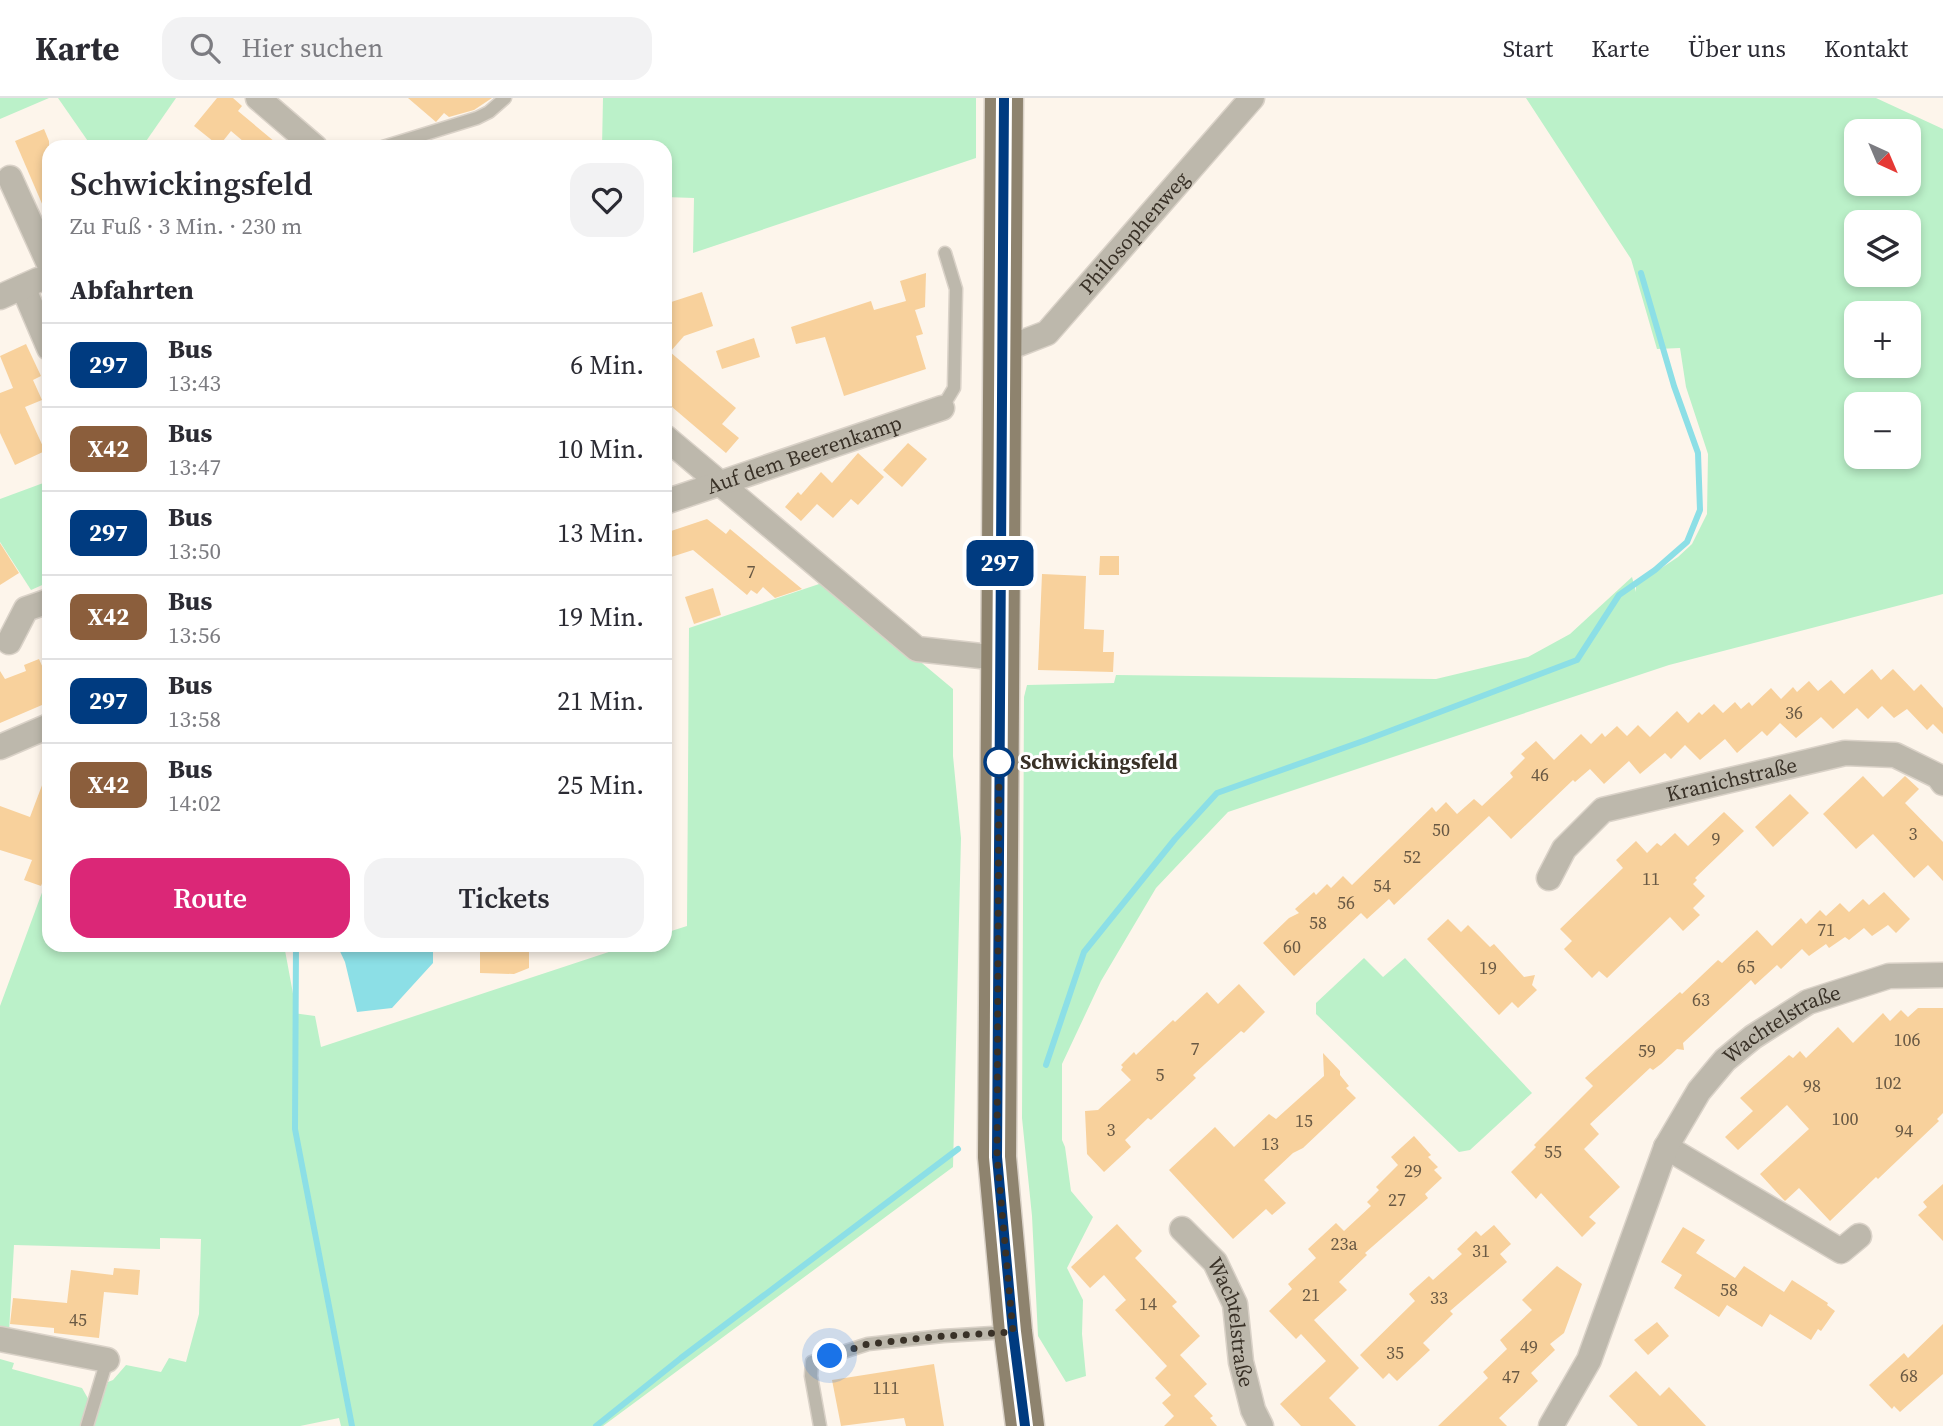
<!DOCTYPE html>
<html lang="de">
<head>
<meta charset="utf-8">
<style>
	body { margin:0; font-family:"Source Serif 4",serif; background:#f2f2f3; color:#2b2b33; height:100vh; display:flex; flex-direction:column; font-size:26px; white-space:nowrap }
	* { box-sizing:border-box; margin:0 }
	p { font-size:23px; color:#7c7c81 }
	.icon { flex:none; width:38px; height:38px; fill:none; stroke:currentColor; stroke-width:2; stroke-linecap:round; stroke-linejoin:round }
	.map { position:relative; flex:1; overflow:hidden }
	.panel { position:absolute; left:42px; top:42px; width:630px; height:812px; display:flex; flex-direction:column; background:#fff; border-radius:21px; box-shadow:0 4px 10px #0003 }
	.panel>* { flex:none }
	.badge { padding:0 14px; border-radius:10px; font-size:24px; line-height:46px }
	.needle { width:46px; rotate:136deg }
	.tools { position:absolute; left:1844px; top:21px; display:grid; gap:14px }
	.tools a { display:grid; place-items:center; width:77px; height:77px; border-radius:14px; background:#fff; box-shadow:0 4px 10px #0003; font-size:35px }
	.you { position:absolute; width:35px; height:35px; margin:-18px; border:5px solid #fff; border-radius:50%; background:#1a73e8; box-shadow:0 0 0 10px #1a73e833 }
	.map>.badge { position:absolute; translate:-50% -50%; box-shadow:0 0 0 4px #fff }
	h2 { padding:0 28px; font-size:26px; line-height:63px }
	.round { display:grid; place-items:center; flex:none; width:74px; height:74px; border-radius:21px; background:#f2f2f3 }
	.headline { display:flex; align-items:center; justify-content:space-between; height:119px; padding:0 28px }
	h1 { font-size:33px; font-weight:600; line-height:52px }
	.action { display:flex; gap:14px; margin-top:auto; padding:14px 28px }
	.action a { flex:1; height:80px; border-radius:21px; background:#db2777; color:#fff; font-size:28px; font-weight:600; line-height:80px; text-align:center }
	.action a+a { background:#f2f2f3; color:#2b2b33 }
	ul { padding:0; list-style:none }
	li { display:flex; align-items:center; gap:21px; height:84px; padding:0 28px; border-top:2px solid #e1e1e2 }
	li div { flex:1 }
	li b { display:block; font-size:26px }
	li em { font-style:normal }
	li .badge { min-width:77px; font-weight:700; text-align:center }
	header { display:flex; align-items:center; gap:42px; box-sizing:border-box; height:98px; padding:0 35px; background:#fff; border-bottom:2px solid #e1e1e2 }
	header strong { font-size:33px }
	nav { display:flex; gap:38px; margin-inline-start:auto; font-size:24px }
	.search { width:490px; height:63px; background:#f2f2f3; display:flex; align-items:center; gap:18px; box-sizing:border-box; padding:0 24px; border-radius:21px; color:#7c7c81; font-size:26px }
	.map>svg:first-child { display:block }
	.green { fill:#bbf1c9; fill-rule:evenodd }
	.water { fill:#8cdfe6 }
	.lines { fill:none; stroke-linecap:round; stroke-linejoin:round }
	.stream { stroke:#8cdfe6; stroke-width:6 }
	.building { fill:#f8d19c }
	.service-casing { stroke:#dad2c8; stroke-width:15 }
	.minor-casing { stroke:#dad2c8; stroke-width:27 }
	.primary-casing { stroke:#dad2c8; stroke-width:41 }
	.service { stroke:#bdb8ac; stroke-width:12 }
	.minor { stroke:#bdb8ac; stroke-width:24 }
	.primary { stroke:#8e836e; stroke-width:38 }
	.line-casing { stroke:#fff; stroke-width:16 }
	.line { stroke:#003b80; stroke-width:10 }
	.walk { stroke:#393127; stroke-width:7; stroke-dasharray:0 12.6 }
	.stop-dot { fill:#fff; stroke:#003b80; stroke-width:3.5 }
	.labels { text-anchor:middle; stroke-width:6; stroke-linejoin:round; paint-order:stroke }
	.number-label { font-size:18px; fill:#695944 }
	.street-label { font-size:21px; fill:#393127; stroke:#fff }
	.stop-label { font-size:21px; font-weight:bold; fill:#393127; stroke:#fff; text-anchor:start }
</style>
</head>
<body>
<header>
<strong>Karte</strong>
<div class="search"><svg class="icon" aria-label="search" viewBox="0 0 24 24"><circle cx="10" cy="10" r="6"/><path d="M15 15l6 6"/></svg>Hier suchen</div>
<nav><a>Start</a><a>Karte</a><a>Über uns</a><a>Kontakt</a></nav>
</header>
<div class="map">
<svg width="1943" height="1328" viewBox="0 0 1943 1328">
	<rect width="100%" height="100%" fill="#fdf5eb"/>
	<g class="green">
		<path d="M0,0H49L0,21Z"/>
		<path d="M58,0H176L142,49H92Z"/>
		<path d="M603,0H976V60L693,155L694,100L665,99V49H602Z"/>
		<path d="M1526,0H1876L1943,31V496L1669,567L1228,714L1156,790L1101,883L1062,966V1042L1065,1049L1071,1093L1093,1119L1067,1170L1083,1202L1082,1236L1086,1278L1066,1284L1038,1238L1032,1118L1022,1020L1024,599L1027,587L1114,585L1116,577L1436,581L1528,559L1570,536L1632,479L1636,494V487L1678,459L1692,446L1707,416L1708,356L1686,289L1680,250L1657,251L1631,161ZM1857,33H1909V86H1857ZM1857,124H1909V177H1857ZM1857,215H1909V268H1857ZM1857,306H1909V359H1857Z"/>
		<path d="M46,384L49,407V484L31,492L0,444V401Z"/>
		<path d="M825,484L953,591V658L961,740L953,1069L603,1328H341L339,1320L300,1328H92L108,1284L113,1282L126,1267L161,1274L169,1260L186,1264L199,1216L201,1141L160,1140V1151L14,1147L9,1234H0V908L47,781L49,782V847H284L294,901L293,915L315,918L321,949L630,847H665V835L687,828L689,530Z"/>
		<path d="M1364,860L1383,879L1405,860L1532,995L1470,1052L1459,1054L1316,916V905Z"/>
		<path d="M0,1261L14,1265L12,1271L82,1290L90,1304L81,1328H0Z"/>
	</g>
	<path class="water" d="M337,847H433V865L392,910L357,914L345,864Z"/>
	<g class="lines">
		<g class="stream">
			<path d="M296,847L295,1031L352,1328"/>
			<path d="M1046,967L1084,854L1175,741L1217,695L1366,642L1577,562L1619,497L1655,472L1687,444L1700,412L1698,355L1674,288L1641,175"/>
			<path d="M596,1328L681,1260L958,1051"/>
		</g>
	</g>
	<g class="building">
		<path d="M217,0H233L242,8L238,13L281,49H250L231,33L219,48L194,28Z"/>
		<path d="M408,0H492L474,12L449,19L444,15L436,24Z"/>
		<path d="M44,31L49,43V122L15,43Z"/>
		<path d="M926,175L925,209L915,212L923,236L916,238L926,271L844,298L825,239L796,246L791,229L871,203L874,212L906,203L900,183Z"/>
		<path d="M702,194L713,228L684,238L670,254L736,310L722,326L739,340L726,355L665,303V206Z"/>
		<path d="M754,240L760,259L722,271L716,253Z"/>
		<path d="M26,246L41,278L33,282L42,302L25,309L45,353L15,367L0,335V295L13,290L0,258Z"/>
		<path d="M908,345L927,361L902,389L883,372Z"/>
		<path d="M858,355L884,379L858,407L851,401L833,420L817,406L801,423L785,409L798,394L801,397L821,374L832,385Z"/>
		<path d="M707,421L726,436L730,431L802,491L775,500L763,489L757,496L751,492L747,497L693,452L668,460L665,450V435Z"/>
		<path d="M0,445L19,475L0,487Z"/>
		<path d="M1100,458H1119V477H1099Z"/>
		<path d="M1042,476L1086,478L1084,531L1104,532L1103,554H1114L1113,574L1038,572Z"/>
		<path d="M713,490L721,517L694,526L685,499Z"/>
		<path d="M39,561L43,570L49,568V604L0,625V573L5,581L26,573L24,567Z"/>
		<path d="M1872,571L1881,582L1893,571L1914,593L1921,586L1943,610V636L1933,626L1927,632L1907,611L1894,620L1882,608L1868,621L1857,610L1833,631L1821,619L1796,640L1780,625L1767,638L1762,633L1737,655L1725,641L1700,662L1685,647L1671,661L1665,655L1640,676L1629,663L1604,686L1590,671L1575,684L1573,682L1511,741L1489,718L1394,807L1389,801L1367,821L1361,815L1294,878L1263,845L1289,820L1299,815L1295,811L1314,794L1316,797L1327,786L1331,790L1343,778L1352,787L1432,709L1436,714L1446,704L1457,716L1474,701L1482,708L1513,679L1510,675L1525,660L1521,656L1536,643L1554,662L1581,636L1591,646L1602,635L1605,639L1617,628L1627,638L1638,627L1650,639L1677,613L1688,625L1699,614L1702,617L1714,606L1723,615L1735,604L1741,611L1749,604L1752,608L1771,590L1781,601L1793,589L1797,594L1809,583L1818,593L1831,582L1844,596Z"/>
		<path d="M47,674H49V768L41,788L24,782L32,762L0,752V708L30,719Z"/>
		<path d="M1863,678L1883,699L1905,678L1919,691L1905,705L1943,744V783L1928,767L1914,780L1873,736L1856,751L1823,716Z"/>
		<path d="M1790,696L1809,715L1773,749L1755,729Z"/>
		<path d="M1724,714L1744,733L1695,780L1697,782L1693,786L1705,798L1693,810L1700,817L1683,833L1670,819L1607,880L1599,873L1592,880L1564,851L1572,843L1560,831L1623,770L1616,762L1636,743L1647,755L1657,745L1661,748L1675,735L1688,748Z"/>
		<path d="M1884,794L1910,821L1896,835L1888,827L1872,838L1864,830L1849,842L1845,839L1829,850L1826,846L1809,858L1802,851L1781,871L1777,867L1755,887L1751,882L1683,945L1684,952L1677,951L1661,966L1653,972L1650,970L1590,1026L1599,1036L1584,1051L1620,1089L1589,1119L1596,1125L1582,1139L1541,1095L1536,1101L1511,1074L1536,1049L1534,1047L1593,988L1585,980L1680,894L1682,896L1718,862L1722,865L1757,832L1772,848L1801,820L1806,826L1820,812L1826,818L1840,805L1849,814L1863,801L1869,807Z"/>
		<path d="M1448,821L1461,834L1468,827L1490,849L1494,846L1524,879L1535,877L1532,887L1537,892L1518,910L1512,904L1499,917L1427,841Z"/>
		<path d="M480,847H529V870L514,876L480,875Z"/>
		<path d="M1239,886L1265,914L1244,935L1241,933L1193,977L1196,980L1151,1022L1148,1020L1125,1042L1131,1049L1104,1074L1087,1056L1085,1013L1098,1012L1131,982L1121,972L1123,969L1121,967L1134,954L1136,957L1173,922L1175,924L1207,894L1218,906Z"/>
		<path d="M1918,910H1943V1015L1937,1021L1939,1023L1878,1081L1876,1079L1830,1123L1799,1090L1785,1103L1783,1101L1760,1076L1809,1031L1787,1007L1738,1052L1725,1039L1753,1013L1740,1000L1789,957L1793,960L1800,953L1806,960L1838,929L1853,945L1883,915L1890,923L1901,912L1908,919Z"/>
		<path d="M1323,955L1340,973V977L1349,988L1346,990L1356,1000L1303,1050L1293,1055L1264,1082L1286,1105L1272,1117L1266,1111L1233,1141L1169,1072L1215,1029L1234,1049L1269,1016L1276,1021L1324,978Z"/>
		<path d="M1414,1038L1431,1057L1428,1059L1438,1069L1434,1072L1442,1080L1425,1096L1428,1100L1365,1155L1367,1157L1339,1184L1347,1192L1314,1222L1359,1270L1329,1300L1356,1328H1301L1280,1306L1326,1263L1301,1236L1296,1241L1269,1213L1292,1191L1288,1186L1316,1160L1308,1151L1336,1125L1344,1133L1371,1108L1367,1104L1379,1092L1376,1089L1398,1067L1391,1059Z"/>
		<path d="M1943,1086V1143L1918,1117L1927,1109L1923,1104Z"/>
		<path d="M1117,1126L1142,1153L1135,1160L1177,1204L1172,1208L1200,1238L1180,1257L1207,1286L1194,1298L1213,1318L1210,1320L1217,1328H1164L1174,1318L1162,1305L1171,1297L1155,1280L1167,1268L1115,1212L1126,1202L1104,1177L1090,1190L1071,1169Z"/>
		<path d="M1494,1127L1511,1146L1500,1156L1507,1164L1450,1213L1453,1216L1423,1245L1430,1252L1397,1283L1389,1275L1383,1281L1360,1257L1415,1203L1409,1196L1429,1178L1433,1182L1462,1156L1457,1151L1476,1133L1481,1138Z"/>
		<path d="M1683,1129L1705,1142L1696,1155L1735,1180L1744,1168L1784,1194L1792,1182L1828,1205L1827,1207L1835,1213L1821,1233L1818,1231L1811,1242L1770,1216L1762,1229L1727,1207L1719,1219L1674,1190L1682,1177L1661,1164Z"/>
		<path d="M1557,1168L1582,1186L1564,1235L1550,1246L1555,1252L1531,1275L1538,1283L1499,1320L1507,1328H1438L1488,1280L1483,1274L1507,1251L1500,1242L1532,1212L1522,1202Z"/>
		<path d="M114,1170L140,1172L138,1197L104,1194L99,1240L54,1235V1230L10,1226L13,1200L67,1205L71,1172L113,1177Z"/>
		<path d="M1657,1224L1669,1238L1648,1257L1634,1242Z"/>
		<path d="M1943,1226V1276L1900,1314L1894,1308L1892,1311L1869,1287L1904,1255L1908,1260Z"/>
		<path d="M934,1266L944,1328H906L904,1320L841,1328L832,1282Z"/>
		<path d="M1636,1273L1660,1298L1669,1289L1706,1328H1638L1609,1298Z"/>
	</g>
	<g class="lines">
		<g class="service-casing">
			<g id="service">
				<path d="M383,49L477,20L489,14L505,0"/>
				<path d="M942,310L954,290L956,191L945,155"/>
				<path d="M87,1328L107,1262"/>
				<path d="M820,1328L811,1278L812,1264L868,1246L943,1238L1009,1234"/>
			</g>
		</g>
		<g class="minor-casing">
			<g id="minor">
				<path d="M258,0L315,49"/>
				<path d="M10,80L49,166"/>
				<path d="M23,189L49,250"/>
				<path d="M0,199L38,182"/>
				<path id="s1" d="M1003,252L1047,235L1252,0"/>
				<path d="M665,339L917,551L999,560"/>
				<path id="s2" d="M665,404L942,310"/>
				<path d="M9,544L26,511L49,503"/>
				<path d="M0,649L49,628"/>
				<path id="s3" d="M1549,780L1564,751L1603,712L1845,655L1895,657L1938,678L1943,685"/>
				<path d="M1666,1049L1841,1153L1859,1138"/>
				<path id="s4" d="M1182,1131L1215,1164L1235,1206L1241,1264L1253,1312L1261,1328"/>
				<path d="M0,1241L107,1262"/>
				<path id="s5" d="M1551,1328L1589,1262L1666,1049L1699,993L1725,962L1753,939L1808,904L1889,878L1943,877"/>
			</g>
		</g>
		<g class="primary-casing">
			<path id="primary" d="M1004,0L997,1059L1013,1234L1025,1328"/>
		</g>
		<use href="#service" class="service"/>
		<use href="#minor" class="minor"/>
		<use href="#primary" class="primary"/>
	</g>
	<g class="lines">
		<g class="line-casing">
			<path id="line" d="M1004,0L997,1059L1013,1234L1025,1328"/>
		</g>
		<use href="#line" class="line"/>
		<path class="walk" d="M830,1258L868,1246L943,1238L1013,1234L997,1059L999,662V664"/>
	</g>
	<circle class="stop-dot" cx="999" cy="664" r="14"/>
	<g class="labels">
		<g class="number-label">
			<text x="751" y="480">7</text>
			<text x="1794" y="621">36</text>
			<text x="1540" y="683">46</text>
			<text x="1441" y="738">50</text>
			<text x="1913" y="742">3</text>
			<text x="1716" y="747">9</text>
			<text x="1412" y="765">52</text>
			<text x="1651" y="787">11</text>
			<text x="1382" y="794">54</text>
			<text x="1346" y="811">56</text>
			<text x="1318" y="831">58</text>
			<text x="1826" y="838">71</text>
			<text x="1292" y="855">60</text>
			<text x="1746" y="875">65</text>
			<text x="1488" y="876">19</text>
			<text x="1701" y="908">63</text>
			<text x="1907" y="948">106</text>
			<text x="1195" y="957">7</text>
			<text x="1647" y="959">59</text>
			<text x="1160" y="983">5</text>
			<text x="1888" y="991">102</text>
			<text x="1812" y="994">98</text>
			<text x="1845" y="1027">100</text>
			<text x="1304" y="1029">15</text>
			<text x="1111" y="1038">3</text>
			<text x="1904" y="1039">94</text>
			<text x="1270" y="1052">13</text>
			<text x="1553" y="1060">55</text>
			<text x="1413" y="1079">29</text>
			<text x="1397" y="1108">27</text>
			<text x="1344" y="1152">23a</text>
			<text x="1481" y="1159">31</text>
			<text x="1729" y="1198">58</text>
			<text x="1311" y="1203">21</text>
			<text x="1439" y="1206">33</text>
			<text x="1148" y="1212">14</text>
			<text x="78" y="1228">45</text>
			<text x="1529" y="1255">49</text>
			<text x="1395" y="1261">35</text>
			<text x="1909" y="1284">68</text>
			<text x="1511" y="1285">47</text>
			<text x="886" y="1296">111</text>
		</g>
		<g class="street-label">
			<text dy="7" stroke="none"><textPath href="#s1" startOffset="180">Philosophenweg</textPath></text>
			<text dy="7" stroke="none"><textPath href="#s2" startOffset="147">Auf dem Beerenkamp</textPath></text>
			<text dy="7" stroke="none"><textPath href="#s3" startOffset="220">Kranichstraße</textPath></text>
			<text dy="7" stroke="none"><textPath href="#s5" startOffset="476">Wachtelstraße</textPath></text>
			<text dy="7" stroke="none"><textPath href="#s4" startOffset="110">Wachtelstraße</textPath></text>
		</g>
		<g class="stop-label">
			<text x="1020" y="671">Schwickingsfeld</text>
		</g>
	</g>
</svg>
<div class="tools">
<a><svg class="needle" viewBox="-14 -14 28 28"><path d="M0-13l5 13h-10z" fill="#e53935"/><path d="M0 13l5-13h-10z" fill="#7c7c81"/></svg></a>
<a><svg class="icon" aria-label="layers" viewBox="0 0 24 24"><path d="M12 4l9 5-9 5-9-5zM3 14l9 5 9-5"/></svg></a>
<a>+</a>
<a>−</a>
</div>
<div class="you" style="left:830px;top:1258px"></div>
<b class="badge" style="left:1000px;top:465px;background:#003b80;color:#fff">297</b>
<section class="panel">
<div class="headline"><div><h1>Schwickingsfeld</h1><p>Zu Fuß · 3 Min. · 230 m</p></div><a class="round"><svg class="icon" aria-label="heart" viewBox="0 0 24 24"><path d="M12 20l-8-8c-3-5 5-10 8-4 3-6 11-1 8 4z"/></svg></a></div>
<h2>Abfahrten</h2>
<ul>
<li><span class="badge" style="background:#003b80;color:#fff">297</span><div><b>Bus</b><p>13:43</p></div><em>6 Min.</em></li>
<li><span class="badge" style="background:#8b5e3c;color:#fff">X42</span><div><b>Bus</b><p>13:47</p></div><em>10 Min.</em></li>
<li><span class="badge" style="background:#003b80;color:#fff">297</span><div><b>Bus</b><p>13:50</p></div><em>13 Min.</em></li>
<li><span class="badge" style="background:#8b5e3c;color:#fff">X42</span><div><b>Bus</b><p>13:56</p></div><em>19 Min.</em></li>
<li><span class="badge" style="background:#003b80;color:#fff">297</span><div><b>Bus</b><p>13:58</p></div><em>21 Min.</em></li>
<li><span class="badge" style="background:#8b5e3c;color:#fff">X42</span><div><b>Bus</b><p>14:02</p></div><em>25 Min.</em></li>
</ul>
<div class="action"><a>Route</a><a>Tickets</a></div>
</section>
</div>
</body>
</html>
